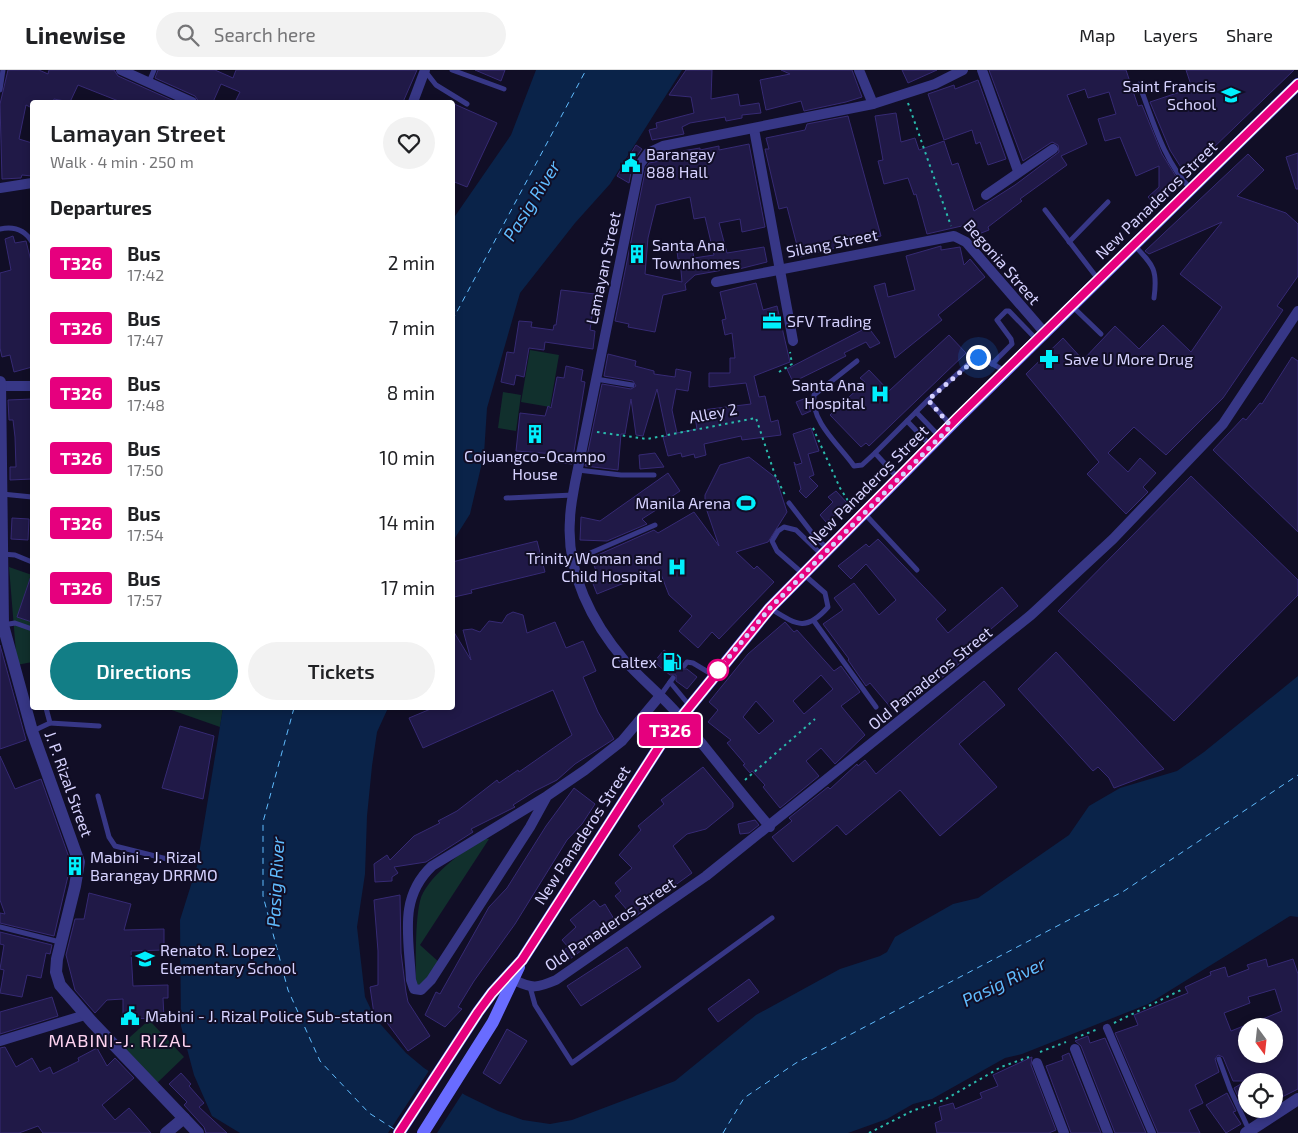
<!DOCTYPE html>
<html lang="en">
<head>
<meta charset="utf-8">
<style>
	body { margin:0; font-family:"Exo 2",sans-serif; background:#f2f2f2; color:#202124; height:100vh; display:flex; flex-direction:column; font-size:19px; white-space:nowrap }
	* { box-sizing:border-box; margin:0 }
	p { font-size:16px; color:#757577 }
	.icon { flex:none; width:28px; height:28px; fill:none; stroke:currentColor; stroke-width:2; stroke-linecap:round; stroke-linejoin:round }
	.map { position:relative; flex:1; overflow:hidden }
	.drawer { position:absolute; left:30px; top:30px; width:425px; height:610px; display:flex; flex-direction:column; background:#fff; border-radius:5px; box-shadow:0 2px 8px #0003 }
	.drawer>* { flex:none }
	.badge { padding:0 10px; border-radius:4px; font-size:18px; line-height:32px }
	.needle { width:32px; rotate:165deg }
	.controls { position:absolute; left:1238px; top:948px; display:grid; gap:10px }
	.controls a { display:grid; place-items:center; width:45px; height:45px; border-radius:50%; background:#fff; box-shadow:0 2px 8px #0003; font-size:25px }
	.you { position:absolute; width:25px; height:25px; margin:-12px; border:4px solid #fff; border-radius:50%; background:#1a73e8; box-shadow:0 0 0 8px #1a73e833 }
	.map>.badge { position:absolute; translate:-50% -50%; box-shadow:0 0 0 2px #fff }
	h2 { padding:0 20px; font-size:19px; line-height:45px }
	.round { display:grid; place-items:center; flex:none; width:52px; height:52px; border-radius:26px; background:#f2f2f2 }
	.head { display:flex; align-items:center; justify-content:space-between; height:85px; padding:0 20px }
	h1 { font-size:24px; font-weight:600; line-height:38px }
	.cta { display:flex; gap:10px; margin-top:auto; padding:10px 20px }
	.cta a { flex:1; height:58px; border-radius:30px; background:#127e86; color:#fff; font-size:20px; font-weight:600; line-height:58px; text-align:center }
	.cta a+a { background:#f2f2f2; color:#202124 }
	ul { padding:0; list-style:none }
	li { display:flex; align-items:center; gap:15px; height:65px; padding:0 20px }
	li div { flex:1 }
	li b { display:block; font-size:19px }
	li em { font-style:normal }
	li .badge { min-width:55px; font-weight:700; text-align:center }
	header { display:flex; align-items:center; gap:30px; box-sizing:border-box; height:70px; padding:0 25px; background:#fff; border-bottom:1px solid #e0e0e0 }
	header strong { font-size:24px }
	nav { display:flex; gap:28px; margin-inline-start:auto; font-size:18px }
	.search { width:350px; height:45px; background:#f2f2f2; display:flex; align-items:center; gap:12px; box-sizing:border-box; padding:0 18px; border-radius:28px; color:#757577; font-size:19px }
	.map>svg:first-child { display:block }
	.green { fill:#11302d }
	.water { fill:#0a2349 }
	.pier { fill:#110e26 }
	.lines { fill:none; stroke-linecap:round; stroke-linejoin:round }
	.ferry { stroke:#60bcff; stroke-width:1; stroke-dasharray:6 5; stroke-linecap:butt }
	.building { fill:#201947; stroke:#362a74; fill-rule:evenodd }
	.path { stroke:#2abbad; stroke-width:2; stroke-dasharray:2.5 4; stroke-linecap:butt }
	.service { stroke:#373786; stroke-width:5 }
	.pedestrian { stroke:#373786; stroke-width:8 }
	.minor { stroke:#373786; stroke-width:10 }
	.tertiary { stroke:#373786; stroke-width:12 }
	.secondary { stroke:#696cff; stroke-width:12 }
	.line-casing { stroke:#fff; stroke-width:11 }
	.line { stroke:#e6007e; stroke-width:8 }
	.walk { stroke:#d6d2ff; stroke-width:5; stroke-dasharray:0 9 }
	.stop-dot { fill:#fff; stroke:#e6007e; stroke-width:2.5 }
	.labels { text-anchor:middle; stroke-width:4; stroke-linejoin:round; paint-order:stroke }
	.poi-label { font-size:16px; fill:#d6d2ff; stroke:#110e26; text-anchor:start }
	.street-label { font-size:16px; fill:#d6d2ff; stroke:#110e26 }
	.water-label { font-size:18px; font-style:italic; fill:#60bcff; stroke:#110e26 }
	.neighbourhood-label { font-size:18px; letter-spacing:1px; fill:#ffd4f1; stroke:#110e26 }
</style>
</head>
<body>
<header>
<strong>Linewise</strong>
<div class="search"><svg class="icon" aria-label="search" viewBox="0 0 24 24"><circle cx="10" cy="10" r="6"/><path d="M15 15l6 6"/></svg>Search here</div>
<nav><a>Map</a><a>Layers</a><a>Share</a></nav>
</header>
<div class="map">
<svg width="1298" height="1063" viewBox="0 0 1298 1063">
	<rect width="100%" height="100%" fill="#110e26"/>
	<g class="green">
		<path d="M530,280L559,285L550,337L521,332Z"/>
		<path d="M503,322L521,325L516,361L498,358Z"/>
		<path d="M9,497L32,505V592L17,595Z"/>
		<path d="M166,638H223L220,657Z"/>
		<path d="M481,768L489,769L420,875L441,894L416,919C416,899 414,838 423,823C436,800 460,785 481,768Z"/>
		<path d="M149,950L184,987L156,1014L120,976Z"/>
	</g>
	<g class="water">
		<path d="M536,0H682L610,114L575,153L520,223L487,338L484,384L470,444L453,471V149L511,65Z"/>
		<path d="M1298,606V847L1290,846L1148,934L1022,984L1005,988L932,1029L913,1034L887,1049L848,1063H240L212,1046L194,1005L181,956L180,850L197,796L223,638H388L377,662L372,696L367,746L365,804L357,857L365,927L375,948L406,983L424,998L465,1025L498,1041L523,1050L550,1054L572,1050L675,1011L756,945L840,899L880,886L887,882L895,867L953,834L978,828L1069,765L1089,736L1120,718L1177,701L1204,682Z"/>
	</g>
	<path class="pier" d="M430,999L464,1021L437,1063H388Z"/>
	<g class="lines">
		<g class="ferry">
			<path d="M452,251L586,0"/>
			<path d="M294,638L263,752V826L288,920L320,991L369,1043L394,1059"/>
			<path d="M723,1063L744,1028L796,993L1124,821L1298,705"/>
		</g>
	</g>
	<g class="building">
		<path d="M8,0H39L48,4L49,0H114L118,6L176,32H121L78,15L70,32L54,29L53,32H32V38L26,35L19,69L32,73V106L22,105L21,108L2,109L0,34Z"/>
		<path d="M158,0H215L233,8L236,0H417L403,32H235L240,22L221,14L213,32H199L195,26L155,8Z"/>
		<path d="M475,0H505L501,11Z"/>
		<path d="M686,0H712L711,29L738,24L740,36L759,33L761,43L742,45V48L726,51L725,47L690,53L682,57L684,64L652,70L649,60L657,58L656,53L694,43L691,27L669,25Z"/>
		<path d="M781,0H852L862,27L846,32L804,41L801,31L766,40L760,10L790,4Z"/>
		<path d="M902,0H937L908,13Z"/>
		<path d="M989,0H1126L1138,36L1142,35L1162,84L1180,113L1157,137L1148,127L1159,117V96L1136,106L1120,67L1105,71L1098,49L1116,44L1109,22L1088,28L1085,19L1067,25L1087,74L1061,86L1067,95L1020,129L1022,131L988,157L989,160L971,167L966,155L927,164L916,124L914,125L908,108L884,114L878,91L883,90L875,46L896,43L901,72L915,68L919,80L944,71L952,95L958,93L974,141L1015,115L1059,82L1058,75L1052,72L1023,91Z"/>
		<path d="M1186,0H1294L1209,82L1210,84L1187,107L1170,80L1150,32L1192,18Z"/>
		<path d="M978,10L1006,89L988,95L980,72L976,74L972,60L944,70L928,24L954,15L955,19Z"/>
		<path d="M452,33L497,53L467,117L452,111Z"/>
		<path d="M848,46L881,166L800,187L787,137L779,139L765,79H769L766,68L805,60L807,54Z"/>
		<path d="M749,74L765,157L742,162L740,149L719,153L727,183L764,177L767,192L735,200L734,198L695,205L685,214L686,220L663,225L655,262L628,257L629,254L615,251L646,97L649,93L683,87L682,81L700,78V80L719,76V80ZM690,127L694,149L705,147L714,185L694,188L692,177L677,181L678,189H680L682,212L645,204L648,168L656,135Z"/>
		<path d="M636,75L642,79L633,92L629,113L617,106Z"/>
		<path d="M1298,83V119H1296L1286,87Z"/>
		<path d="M1248,84L1264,100L1237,126L1286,143L1298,154V206L1277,236L1283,240L1223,328L1166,385L1134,357L1108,383L1128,402L1140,388L1156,403L1143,417L1148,422L1126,444L1087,404L1099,392L1026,304L1063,268L1083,290L1115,256L1139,279L1163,255L1191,282L1222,237L1180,204L1222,152L1149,184L1145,181Z"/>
		<path d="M13,166L15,173L26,171L32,195V297L14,302L10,285L2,287L0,278V203L11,200L5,169Z"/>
		<path d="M941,176V180L960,177L964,195L970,189L985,207L938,245L942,250L895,288L874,216L885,213L888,227L915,220L906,186Z"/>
		<path d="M756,213L763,240L777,236L790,292L754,306L759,327L765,326L771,352L778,350L781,365L742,370L741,366L704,374L706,385L695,388L694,384L682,387L681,383L668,386L663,367L667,366L657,319L643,366L636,365L631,329L625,364H621L618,400L585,396L602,314L631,319L636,316L633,311L604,306L608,284L636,291L635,296L654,301V304L675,307L676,299L691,302L688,321L676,319L672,340L677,363L697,359L694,341L751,334L746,313L709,317V303H730V288H735L732,263L725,265L722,250L726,249L720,222Z"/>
		<path d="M561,220L595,224L590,260L595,261L593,279L545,272L544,280L529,278L524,307L516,305L514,315L501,312L507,282L514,283L519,251L532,252L531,257L553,260L554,255H556Z"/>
		<path d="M868,257L880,273L870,278L866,272L844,283L846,286L793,312L787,299Z"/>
		<path d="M949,265L966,283L869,376L866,373L861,377L830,345L865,312L860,308L869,300L889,321Z"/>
		<path d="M1292,287L1298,291V462L1213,380L1243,348L1246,350L1260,333L1262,334Z"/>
		<path d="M566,296L583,300L581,311L585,312L572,394L554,392L555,384L516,381L520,343L545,346L548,336L551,338L557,307L564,308Z"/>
		<path d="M806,328L811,341L802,345L796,332Z"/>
		<path d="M32,329V409L10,410V397H16L15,367L13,350H9L8,330Z"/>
		<path d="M811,358L819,381L808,384L814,405L809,407L818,416L806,428L799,421L801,419L794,392L796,395L802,393L793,364Z"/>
		<path d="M655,383L664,397L640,399L639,385Z"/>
		<path d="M749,387L776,408L787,442L768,472L736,482L754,499L757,496L774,512L719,569L712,562L698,578L679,561L692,546L669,525L659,499L597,524L590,506L597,503L591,488L654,460L658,463L694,442L719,476L705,435V425L720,395Z"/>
		<path d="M668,403L680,421L665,431L667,433L642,449L647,454L607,471L580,470L581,447L600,451Z"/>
		<path d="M1191,406L1298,510V525L1174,651L1058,541Z"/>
		<path d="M836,421L848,434L826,452L820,445L833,432L828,427Z"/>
		<path d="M12,448L29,449L28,470L11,469Z"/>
		<path d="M878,469L946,540L936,549L948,563L1002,517L1018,536L964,582L968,587L959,594L922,623L913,628L910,625L892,639L870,613L866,616L848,590L849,589L823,554L843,540L834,528L854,513L879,545L896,530L866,494L851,509L838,496L866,474L869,477Z"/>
		<path d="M537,471L545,502L471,520L472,523L454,527L452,492Z"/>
		<path d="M31,506H32V552L17,547Z"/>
		<path d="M513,542L523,545L527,563L555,552L566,578L583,571L596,601L583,607L598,642L614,669L575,694L557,710L535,721L513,735L515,737L471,759L473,762L426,792L394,797L398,803L392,807V811L375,812L374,794L387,785L390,790L414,766L440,753L438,751L457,741L497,710L499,713L518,700L519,702L572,665L553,620L423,678L409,648L433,638H452V559L471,590L463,560L472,559L480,562L489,551L502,553L507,545Z"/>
		<path d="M785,552L794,562L797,560L834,601L841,596L860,622L841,636L865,665L835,694L821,678L806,691L819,706L780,738L763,717L765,715L752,701L750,703L743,695L745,694L727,673L731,670L708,652L718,640L709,632L748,584ZM821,605L833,619L804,644L793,631ZM756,631L774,651L759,664L743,647Z"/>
		<path d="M0,575L26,670L0,679Z"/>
		<path d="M664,580L681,593V599H687L697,607L687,619L676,611V605H670L654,592Z"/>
		<path d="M1056,582L1164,699L1114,718L1109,708L1098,697L1093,701L1018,619Z"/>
		<path d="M984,611L1005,635L959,674L997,717L940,766L900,720L846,765L837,755L793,792L772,767L792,751L789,748L828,717L830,719L857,694L858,696L865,690L876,704Z"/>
		<path d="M180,656L214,666L203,729L162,718Z"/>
		<path d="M0,686L15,719L41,709L71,793L54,866L0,853V843L5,844L0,830Z"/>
		<path d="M703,697L733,733V737L706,759L687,764L673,776L692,803L674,816L672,812L640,838L643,841L636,846L630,840L628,841L615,826L621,821L615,813L632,798L619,785L641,760L638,756L664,734L661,730Z"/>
		<path d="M574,718L595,734L582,754L567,770L515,854L474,911L458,937L462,939L445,957L425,945L436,922L440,924L489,837L507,818L546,756Z"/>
		<path d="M755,750L759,755L749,763L740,764L738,754Z"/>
		<path d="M89,823L131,834L124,860L164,859V880L131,881L133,916L168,915V928H163L164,948L123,949V929L107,930L95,943L75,920L66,885L75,849H84Z"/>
		<path d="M400,825L401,883L406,922L408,932L430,966L408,981L379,942L374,944L370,917L378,915V881L374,830Z"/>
		<path d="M594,830L600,837L605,834L617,854L566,892L559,884L568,877L562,870L576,857L570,850Z"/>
		<path d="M0,862L52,875L50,884L46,883L41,908L27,905L22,927L0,923L4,900L0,899L4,875L0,874Z"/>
		<path d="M627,877L641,897L581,936L567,916Z"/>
		<path d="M1266,889L1268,897L1293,889L1298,904V1019L1278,1029L1274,1020V1011H1246V1038L1244,1039L1234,1018L1246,1011H1233L1223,987L1218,985L1215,989L1219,1002L1195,1015L1203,1033L1189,1040L1200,1063H1158L1115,963L1138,955L1134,945L1188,923L1185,917L1211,905L1210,902L1225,897L1228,907L1249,899L1247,895ZM1275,919L1282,941L1246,956H1274V984H1246V955L1231,961L1224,943L1250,933L1248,927Z"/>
		<path d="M749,909L759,922L718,952L708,939Z"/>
		<path d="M52,927L58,946L0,964V942Z"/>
		<path d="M507,959L527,971L500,1014L483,1003Z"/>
		<path d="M1088,966L1090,973L1105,968L1146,1063H1115L1081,976L1075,971Z"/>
		<path d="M5,977L16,997L32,988L40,1002L50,997L53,1004L79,991L78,988L97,978L107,996L115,988L134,1008L102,1035L115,1050L129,1038L151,1063H43L38,1056L19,1063H0V978Z"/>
		<path d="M1069,983L1101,1063H1071L1046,996L1063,990L1062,986Z"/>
		<path d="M1032,987L1031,995L1056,1060L1049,1063H937L935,1053L942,1050L939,1037L953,1033L955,1039L982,1028L980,1023L998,1016L993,1005Z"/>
		<path d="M181,1003L191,1014L189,1016L204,1033L199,1037L227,1063H206L204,1057L184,1035L187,1032L169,1014Z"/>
		<path d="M1227,1023L1236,1041L1233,1042L1241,1054L1226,1063L1206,1035Z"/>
	</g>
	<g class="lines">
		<g class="path">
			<path d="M908,33L951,156"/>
			<path d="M779,302L792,294L790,282"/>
			<path d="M813,358L840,418L852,437"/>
			<path d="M597,362L647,369L756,348L775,405L785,425"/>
			<path d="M745,710L815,649"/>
			<path d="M1114,953L1183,919"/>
			<path d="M1075,968L1098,959"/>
			<path d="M1040,982L1066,972"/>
			<path d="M869,1063L912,1041L944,1030L1001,997L1029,987"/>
		</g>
		<g class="service">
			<path d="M452,0L504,19"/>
			<path d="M425,1L436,15L467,34"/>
			<path d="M149,12L154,0"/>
			<path d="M1139,14C1153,50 1163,90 1190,118"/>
			<path d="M0,20L3,0"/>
			<path d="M1045,140L1098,209"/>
			<path d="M0,159C14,156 25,160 32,172"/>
			<path d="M1069,172L1108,132"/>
			<path d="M1134,175C1153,195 1158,199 1154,228"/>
			<path d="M1072,236L1101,264"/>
			<path d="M857,291L814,325C810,351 840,376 854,396L862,395L875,383"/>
			<path d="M992,294L1012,274L1011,269L997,250L1006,241H1009L1037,270"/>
			<path d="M596,309L632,315"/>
			<path d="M928,330L950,354"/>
			<path d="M916,342L940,367"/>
			<path d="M907,351L931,376"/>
			<path d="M578,400L621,405H654"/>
			<path d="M898,408L875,383L928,330L975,288H982L1005,301"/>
			<path d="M2,424L32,427"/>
			<path d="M506,428L573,425"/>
			<path d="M789,433L816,468L827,478"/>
			<path d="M864,443L917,500"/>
			<path d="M2,484L15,485L32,492"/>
			<path d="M572,491L655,455"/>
			<path d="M771,539C797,555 806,562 828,537L825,523L777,481L772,471L778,461L784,457L796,460L821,484"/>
			<path d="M814,551L876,637"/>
			<path d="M3,555L15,553L32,559"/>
			<path d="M684,596L687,592L693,593L713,605"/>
			<path d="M670,612L689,635"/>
			<path d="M660,626L673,608"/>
			<path d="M46,638L50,653L99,656"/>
			<path d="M33,661L50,653"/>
			<path d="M98,726L109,767L115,776L167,789"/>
			<path d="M0,857L60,872"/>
			<path d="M530,917L535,935L572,993L772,848"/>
			<path d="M1219,989L1230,1019L1249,1060"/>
		</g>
		<path class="pedestrian" d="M1107,958L1152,1063"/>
		<g class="minor">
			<path d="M121,0L192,32"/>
			<path d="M859,0L873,34"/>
			<path d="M982,0L1018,101"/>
			<path d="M413,32L425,0"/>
			<path d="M754,59L793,271"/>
			<path d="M0,118L32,113"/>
			<path d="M986,125L1053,79"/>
			<path d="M716,212L954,166L966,172L1044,262"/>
			<path d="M1,316H32"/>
			<path d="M547,726L530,757L431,910L421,920L414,919L411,910C409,867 398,828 432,796L547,726L585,700L622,671L659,627"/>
			<path d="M770,757C739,721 711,684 681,648C665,628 643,611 625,591C592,553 566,502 570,450C570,438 573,425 575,413L640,94L648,83L663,76L873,34L935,14L963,0"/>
			<path d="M514,910C533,919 537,918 556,910L706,806L1031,545L1113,469L1223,354L1298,241"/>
			<path d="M0,971L85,945"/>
			<path d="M1075,979L1108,1063"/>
			<path d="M1037,993L1064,1063"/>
		</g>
		<g class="tertiary">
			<path d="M0,312L3,555L32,661L79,792L75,816L57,889L56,902L60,915L92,952L198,1063"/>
			<path d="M166,1063L184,1048"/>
			<path d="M1246,1063L1298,1029"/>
		</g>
		<g class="secondary">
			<path d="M399,1063L478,942L492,923L522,890L666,666L770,538L957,349L1298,14"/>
			<path d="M423,1063L493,952L519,897"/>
		</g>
	</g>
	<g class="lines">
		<g class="line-casing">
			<path id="line" d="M399,1063L478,942L492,923L522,890L666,666L770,538L957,348L1298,14"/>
		</g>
		<use href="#line" class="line"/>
		<path class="walk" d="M718,600L770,538L951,356L928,330L978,287"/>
	</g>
	<defs>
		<g id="school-bare" transform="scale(1.5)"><path d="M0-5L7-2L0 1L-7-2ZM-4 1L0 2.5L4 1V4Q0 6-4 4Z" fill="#00effd" stroke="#110e26" stroke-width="2.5" paint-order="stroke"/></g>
		<g id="civic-bare" transform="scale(1.5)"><path d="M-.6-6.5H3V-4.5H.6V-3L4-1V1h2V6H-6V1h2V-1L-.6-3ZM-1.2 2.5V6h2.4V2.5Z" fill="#00effd" stroke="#110e26" stroke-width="2.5" paint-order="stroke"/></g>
		<g id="building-bare" transform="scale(1.5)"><path d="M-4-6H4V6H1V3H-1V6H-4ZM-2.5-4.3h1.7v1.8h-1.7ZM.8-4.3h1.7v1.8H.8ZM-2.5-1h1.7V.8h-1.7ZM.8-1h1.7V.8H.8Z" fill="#00effd" stroke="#110e26" stroke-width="2.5" paint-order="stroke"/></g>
		<g id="office-bare" transform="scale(1.5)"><path d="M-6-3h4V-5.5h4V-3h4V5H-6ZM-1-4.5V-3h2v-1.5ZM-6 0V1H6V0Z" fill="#00effd" stroke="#110e26" stroke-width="2.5" paint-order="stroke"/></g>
		<g id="pharmacy-bare" transform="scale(1.5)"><path d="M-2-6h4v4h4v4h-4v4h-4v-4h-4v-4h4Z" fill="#00effd" stroke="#110e26" stroke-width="2.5" paint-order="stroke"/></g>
		<g id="hospital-bare" transform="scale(1.5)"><path d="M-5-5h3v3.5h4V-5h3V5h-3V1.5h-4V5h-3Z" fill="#00effd" stroke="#110e26" stroke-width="2.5" paint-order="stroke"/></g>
		<g id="stadium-bare" transform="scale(1.5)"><path d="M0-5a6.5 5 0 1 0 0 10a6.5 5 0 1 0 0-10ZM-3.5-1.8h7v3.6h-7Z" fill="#00effd" stroke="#110e26" stroke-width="2.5" paint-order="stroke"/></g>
		<g id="fuel-bare" transform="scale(1.5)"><path d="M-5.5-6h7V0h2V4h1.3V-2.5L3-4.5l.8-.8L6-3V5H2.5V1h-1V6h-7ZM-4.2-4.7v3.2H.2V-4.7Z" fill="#00effd" stroke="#110e26" stroke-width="2.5" paint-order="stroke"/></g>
	</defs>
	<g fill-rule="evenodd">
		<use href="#school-bare" x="1231" y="25"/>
		<use href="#civic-bare" x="631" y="93"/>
		<use href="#building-bare" x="637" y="184"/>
		<use href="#office-bare" x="772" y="251"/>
		<use href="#pharmacy-bare" x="1049" y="289"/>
		<use href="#hospital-bare" x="880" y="324"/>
		<use href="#building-bare" x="535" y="364"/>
		<use href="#stadium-bare" x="746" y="433"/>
		<use href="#hospital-bare" x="677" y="497"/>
		<use href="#fuel-bare" x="672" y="592"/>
		<use href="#building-bare" x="75" y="796"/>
		<use href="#school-bare" x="145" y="889"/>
		<use href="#civic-bare" x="130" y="946"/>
	</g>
	<circle class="stop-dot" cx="718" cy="600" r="10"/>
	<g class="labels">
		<g class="poi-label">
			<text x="1216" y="22" text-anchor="end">Saint Francis<tspan x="1216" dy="18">School</tspan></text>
			<text x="646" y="90">Barangay<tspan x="646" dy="18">888 Hall</tspan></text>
			<text x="652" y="181">Santa Ana<tspan x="652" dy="18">Townhomes</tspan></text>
			<text x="787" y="257">SFV Trading</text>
			<text x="1064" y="295">Save U More Drug</text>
			<text x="865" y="321" text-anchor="end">Santa Ana<tspan x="865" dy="18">Hospital</tspan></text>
			<text x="535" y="392" text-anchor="middle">Cojuangco-Ocampo<tspan x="535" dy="18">House</tspan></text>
			<text x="731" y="439" text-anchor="end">Manila Arena</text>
			<text x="662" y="494" text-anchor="end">Trinity Woman and<tspan x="662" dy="18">Child Hospital</tspan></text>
			<text x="657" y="598" text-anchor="end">Caltex</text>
			<text x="90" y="793">Mabini - J. Rizal<tspan x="90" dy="18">Barangay DRRMO</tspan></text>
			<text x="160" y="886">Renato R. Lopez<tspan x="160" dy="18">Elementary School</tspan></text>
			<text x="145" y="952">Mabini - J. Rizal Police Sub-station</text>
		</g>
		<g class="street-label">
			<text transform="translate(1156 130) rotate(-44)" y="6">New Panaderos Street</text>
			<text transform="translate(832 173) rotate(-11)" y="6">Silang Street</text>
			<text transform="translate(1002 192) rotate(49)" y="6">Begonia Street</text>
			<text transform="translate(603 198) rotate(-78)" y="6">Lamayan Street</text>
			<text transform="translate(713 343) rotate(-11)" y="6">Alley 2</text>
			<text transform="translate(868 415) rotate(-45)" y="6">New Panaderos Street</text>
			<text transform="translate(930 608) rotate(-39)" y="6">Old Panaderos Street</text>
			<text transform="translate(69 714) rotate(70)" y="6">J. P. Rizal Street</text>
			<text transform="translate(582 765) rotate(-57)" y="6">New Panaderos Street</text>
			<text transform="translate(610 854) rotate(-34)" y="6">Old Panaderos Street</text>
		</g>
		<g class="water-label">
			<text transform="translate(532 131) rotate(-58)" y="6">Pasig River</text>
			<text transform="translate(276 812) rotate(-87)" y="6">Pasig River</text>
			<text transform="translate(1004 912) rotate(-26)" y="6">Pasig River</text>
		</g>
		<g class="neighbourhood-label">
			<text x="120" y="977">MABINI-J. RIZAL</text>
		</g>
	</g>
</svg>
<div class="controls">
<a><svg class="needle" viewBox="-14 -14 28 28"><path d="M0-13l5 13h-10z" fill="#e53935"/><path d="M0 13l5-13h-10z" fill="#757577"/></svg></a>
<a><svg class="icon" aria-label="locate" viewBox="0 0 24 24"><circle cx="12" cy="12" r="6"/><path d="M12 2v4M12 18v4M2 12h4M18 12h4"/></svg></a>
</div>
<div class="you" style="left:978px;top:287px"></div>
<b class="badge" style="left:670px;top:660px;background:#e6007e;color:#fff">T326</b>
<section class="drawer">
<div class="head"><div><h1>Lamayan Street</h1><p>Walk · 4 min · 250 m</p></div><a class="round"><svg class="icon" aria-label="heart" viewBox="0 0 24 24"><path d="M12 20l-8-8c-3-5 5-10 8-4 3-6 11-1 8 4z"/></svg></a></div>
<h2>Departures</h2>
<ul>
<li><span class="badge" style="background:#e6007e;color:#fff">T326</span><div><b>Bus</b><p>17:42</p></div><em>2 min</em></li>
<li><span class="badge" style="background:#e6007e;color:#fff">T326</span><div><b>Bus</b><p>17:47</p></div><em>7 min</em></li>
<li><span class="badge" style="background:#e6007e;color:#fff">T326</span><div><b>Bus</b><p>17:48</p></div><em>8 min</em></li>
<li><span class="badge" style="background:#e6007e;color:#fff">T326</span><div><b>Bus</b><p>17:50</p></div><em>10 min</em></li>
<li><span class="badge" style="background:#e6007e;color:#fff">T326</span><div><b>Bus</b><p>17:54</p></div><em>14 min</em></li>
<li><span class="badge" style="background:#e6007e;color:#fff">T326</span><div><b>Bus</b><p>17:57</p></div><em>17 min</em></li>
</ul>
<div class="cta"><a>Directions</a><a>Tickets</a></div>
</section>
</div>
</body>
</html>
